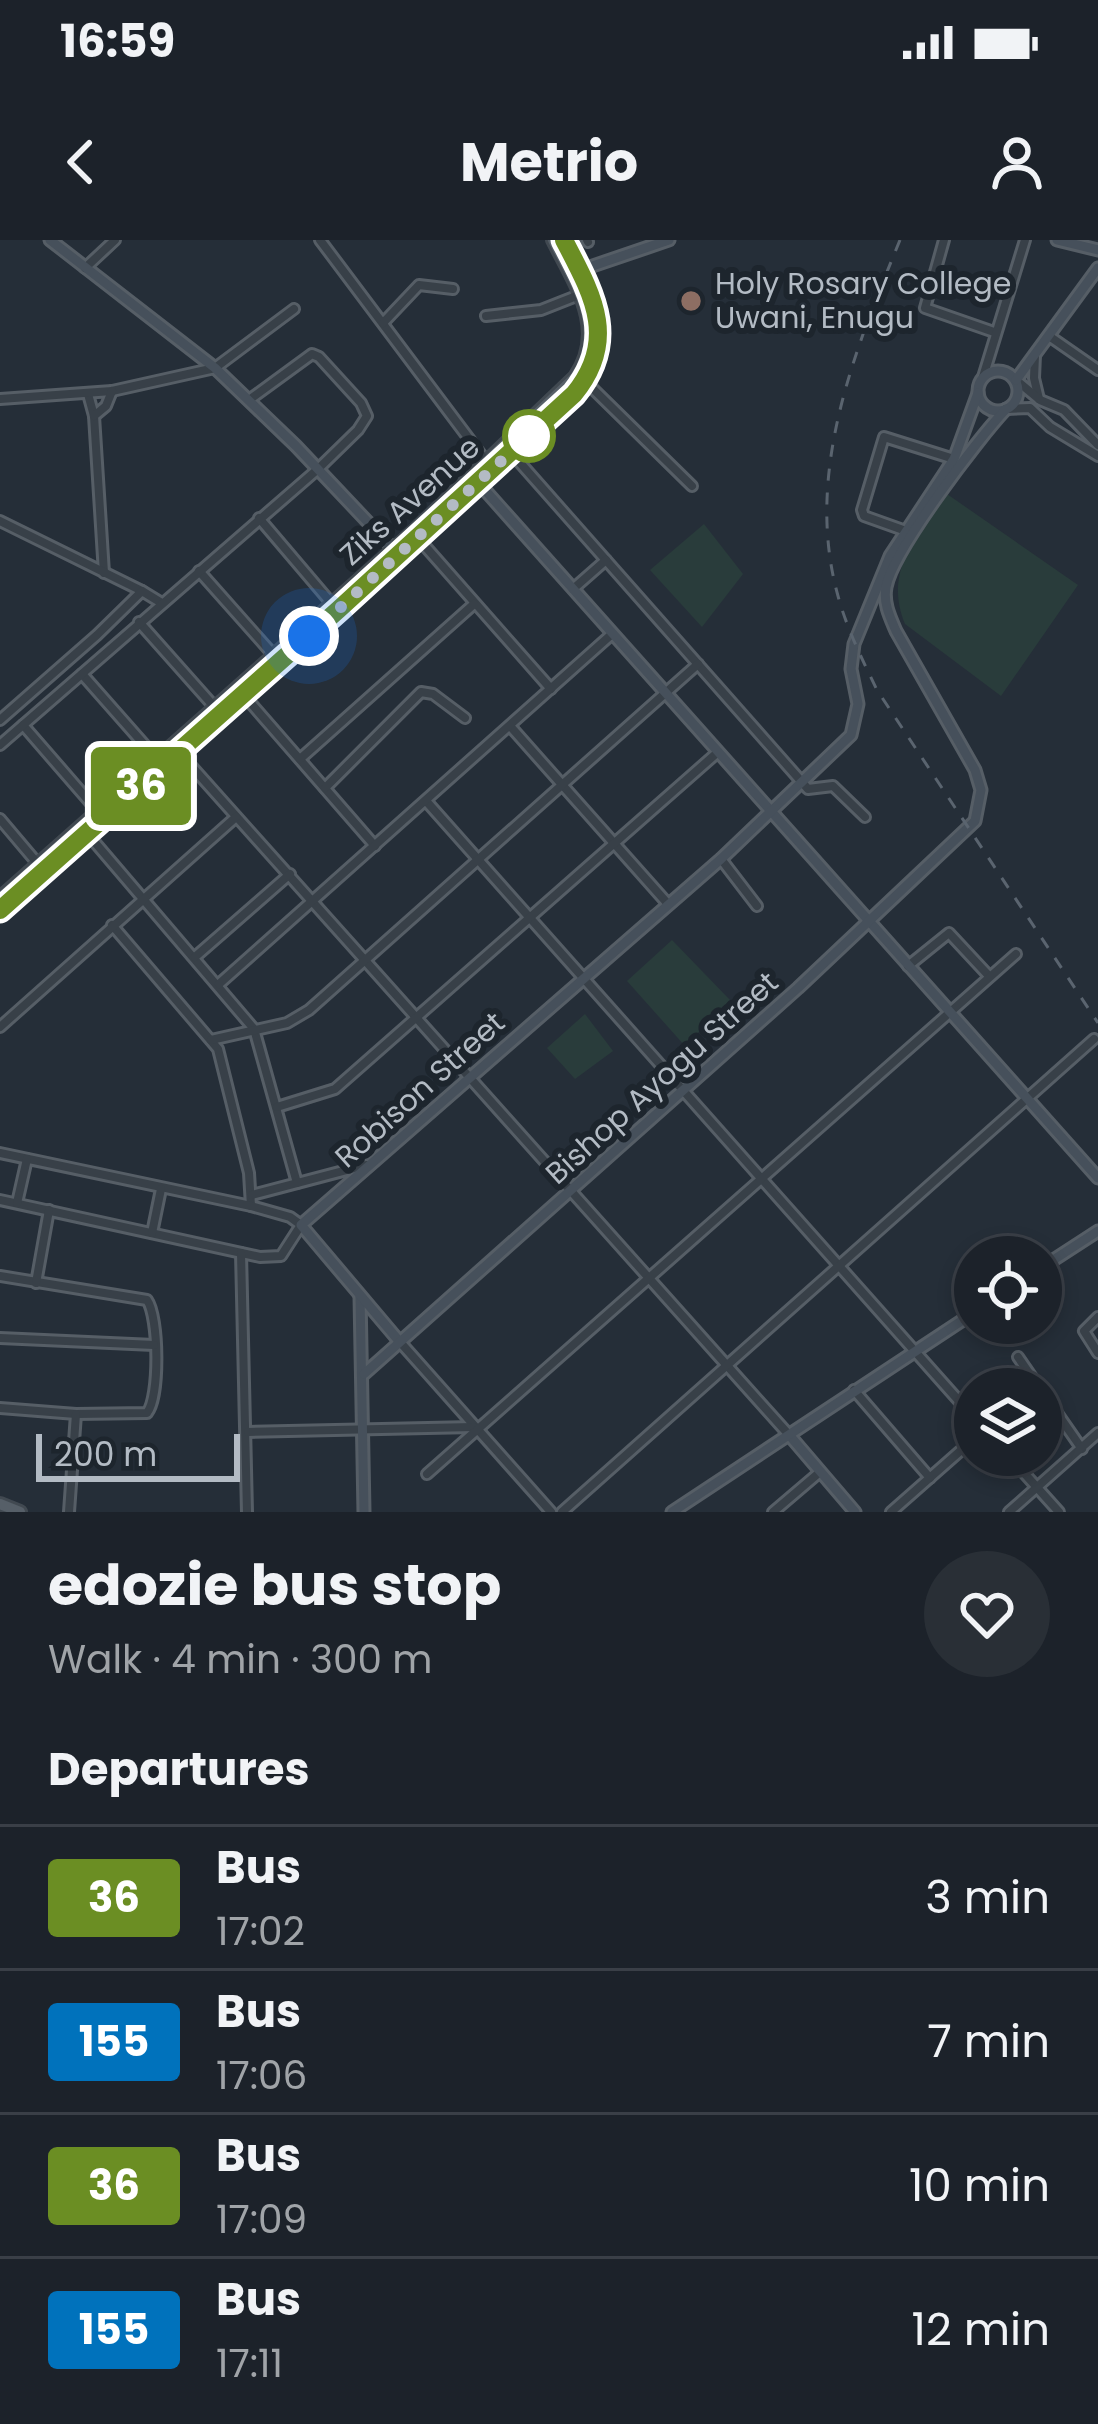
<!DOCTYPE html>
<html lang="en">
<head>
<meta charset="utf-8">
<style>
	body { margin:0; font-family:Poppins,sans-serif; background:#292f36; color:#f1f3f6; height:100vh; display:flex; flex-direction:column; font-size:45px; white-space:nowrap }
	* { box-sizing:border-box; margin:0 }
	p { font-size:39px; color:#a0a4a8 }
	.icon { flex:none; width:66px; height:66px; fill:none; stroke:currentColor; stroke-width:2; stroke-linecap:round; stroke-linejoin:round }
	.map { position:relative; height:1272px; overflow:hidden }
	.details { display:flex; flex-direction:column; background:#1c222a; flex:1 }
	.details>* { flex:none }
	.badge { padding:0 24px; border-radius:9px; font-size:42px; line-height:78px }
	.tools { position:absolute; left:954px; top:996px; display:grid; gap:24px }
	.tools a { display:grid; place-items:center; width:108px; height:108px; border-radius:50%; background:#1c222a; box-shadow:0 6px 18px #0003,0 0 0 3px #3a3f47; font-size:60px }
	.scale { position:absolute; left:36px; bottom:30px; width:204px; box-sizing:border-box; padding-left:12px; border:6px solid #b3bbc4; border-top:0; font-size:33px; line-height:42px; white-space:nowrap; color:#b3bbc4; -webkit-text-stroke:9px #1d252d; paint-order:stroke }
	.you { position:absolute; width:60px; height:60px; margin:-30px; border:9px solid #fff; border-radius:50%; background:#1a73e8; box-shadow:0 0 0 18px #1a73e833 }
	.map>.badge { position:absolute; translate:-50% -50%; box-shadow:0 0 0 6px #fff }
	h2 { padding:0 48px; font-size:45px; line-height:108px }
	.round { display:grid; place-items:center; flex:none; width:126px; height:126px; border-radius:63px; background:#292f36 }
	.summary { display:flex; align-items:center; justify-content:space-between; height:204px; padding:0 48px }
	h1 { font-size:57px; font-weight:700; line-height:90px }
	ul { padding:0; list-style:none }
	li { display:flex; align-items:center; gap:36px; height:144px; padding:0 48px; border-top:3px solid #3a3f47 }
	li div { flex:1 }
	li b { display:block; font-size:45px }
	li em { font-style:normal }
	li .badge { min-width:132px; font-weight:700; text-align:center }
	.status { display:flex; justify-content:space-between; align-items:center; height:84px; padding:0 60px; background:#1c222a; direction:ltr }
	.status svg { height:33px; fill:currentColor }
	header { display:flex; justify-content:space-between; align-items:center; height:156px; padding:0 48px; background:#1c222a; font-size:54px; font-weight:700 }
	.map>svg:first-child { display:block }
	.green { fill:#293c3b }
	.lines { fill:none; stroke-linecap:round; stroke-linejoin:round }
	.street-casing { stroke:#565e66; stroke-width:14 }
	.secondary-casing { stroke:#565e66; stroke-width:15 }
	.primary-casing { stroke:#414951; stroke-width:16 }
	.street { stroke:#384048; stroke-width:8 }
	.secondary { stroke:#46505b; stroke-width:9 }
	.primary { stroke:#565f68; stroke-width:10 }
	.rail { stroke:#5a646f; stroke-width:3; stroke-dasharray:12 12; stroke-linecap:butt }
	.line-casing { stroke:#fff; stroke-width:27 }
	.line { stroke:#6b8e23; stroke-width:18 }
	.walk { stroke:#b3bbc4; stroke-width:12; stroke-dasharray:0 21.6 }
	.education-dot { fill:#8d6e63; stroke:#1d252d; stroke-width:4.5 }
	.stop-dot { fill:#fff; stroke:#6b8e23; stroke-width:6 }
	.labels { text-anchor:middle; stroke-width:12; stroke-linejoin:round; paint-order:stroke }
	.poi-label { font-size:30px; fill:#b3bbc4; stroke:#1d252d; text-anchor:start }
	.street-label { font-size:30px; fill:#b3bbc4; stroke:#1d252d }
</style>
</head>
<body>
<div class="status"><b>16:59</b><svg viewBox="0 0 49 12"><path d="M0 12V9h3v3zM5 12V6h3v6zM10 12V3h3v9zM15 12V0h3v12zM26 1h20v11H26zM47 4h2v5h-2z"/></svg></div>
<header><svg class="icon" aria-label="back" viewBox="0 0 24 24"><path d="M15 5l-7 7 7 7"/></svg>Metrio<svg class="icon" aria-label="person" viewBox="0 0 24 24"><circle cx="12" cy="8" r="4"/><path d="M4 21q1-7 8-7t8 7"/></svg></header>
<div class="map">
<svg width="1098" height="1272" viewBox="0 0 1098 1272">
	<rect width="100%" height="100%" fill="#252e38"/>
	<g class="green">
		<path d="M947,254L1078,345L1001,456L905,384C883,330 917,297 947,254Z"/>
		<path d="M704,284L743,334L702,387L650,330Z"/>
		<path d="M672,700L730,760L685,806L627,741Z"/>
		<path d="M585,774L613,811L575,839L547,808Z"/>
	</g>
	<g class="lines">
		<g class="street-casing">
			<g id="street">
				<path d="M320,0L488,224"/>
				<path d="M587,0L588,2"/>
				<path d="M944,0L925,68L994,92"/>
				<path d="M85,28L115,0"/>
				<path d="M486,76L541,70L579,55"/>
				<path d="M383,83L419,45L453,49"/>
				<path d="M1049,96L1098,130"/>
				<path d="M1035,115L1034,138L1039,159"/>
				<path d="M983,137L1025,0"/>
				<path d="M1016,140L1040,160L1064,170L1098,205"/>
				<path d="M585,141L692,246"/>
				<path d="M88,154L94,176L104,333"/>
				<path d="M0,159L112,151L215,128L294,69"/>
				<path d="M1006,169L1030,168L1050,187L1098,216"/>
				<path d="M94,176L106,166L112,151"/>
				<path d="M507,208L808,549L833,546L865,577"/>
				<path d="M259,278L332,364"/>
				<path d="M0,281L142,351"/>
				<path d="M906,291L864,276L862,270L884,197L954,219"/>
				<path d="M417,297L551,449"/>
				<path d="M199,331L277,419"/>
				<path d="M573,349L606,320"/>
				<path d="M139,382L218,471"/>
				<path d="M82,434L156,518"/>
				<path d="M242,453L375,606"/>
				<path d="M0,480L97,395L142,351L160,362"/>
				<path d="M23,485L101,575"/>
				<path d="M510,486L668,664"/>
				<path d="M0,505L318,229L358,190L367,176L361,163L319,117L312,114L249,160"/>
				<path d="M177,510L790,1196"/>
				<path d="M300,519L474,364"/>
				<path d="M325,548L421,452L433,454L465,478"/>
				<path d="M427,562L975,1179"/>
				<path d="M0,579L38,624"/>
				<path d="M86,592L254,789L297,943"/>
				<path d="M721,619L757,666"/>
				<path d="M112,685L218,809L249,933L251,966"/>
				<path d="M195,717L290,634"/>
				<path d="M908,726L949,693L989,736"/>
				<path d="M219,744L612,394"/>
				<path d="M0,787L236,577"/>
				<path d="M211,800L287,783L309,770L698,424"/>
				<path d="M277,867L335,849L718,512"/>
				<path d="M0,913L251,966L290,977L301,985L281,1016L260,1017L0,960"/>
				<path d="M252,955L366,925"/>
				<path d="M17,963L27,919"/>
				<path d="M152,993L161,949"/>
				<path d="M241,1013L247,1272"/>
				<path d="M0,1036L147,1060C159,1077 160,1157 147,1173L76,1174L0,1168"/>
				<path d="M36,1043L49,970"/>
				<path d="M1098,1077L1084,1091L1098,1113"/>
				<path d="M0,1098L154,1105"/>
				<path d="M400,1102L551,1272"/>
				<path d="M1018,1117L1040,1149"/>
				<path d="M854,1150L930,1238"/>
				<path d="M1041,1150L1082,1209"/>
				<path d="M248,1192L474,1187"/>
				<path d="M1008,1215L1059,1272"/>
				<path d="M427,1234L1016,714"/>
				<path d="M69,1272L76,1174"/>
				<path d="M562,1272L1094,799"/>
				<path d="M773,1272L820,1232"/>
				<path d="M891,1272L975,1198"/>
				<path d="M1009,1272L1098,1193"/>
			</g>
		</g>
		<g class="secondary-casing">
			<g id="secondary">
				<path d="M50,0L215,128L296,206L397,313"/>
				<path d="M1057,0L1098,10"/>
				<path d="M575,32L669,0"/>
				<circle cx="998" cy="151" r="20"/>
				<path d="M1016,140L1098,28"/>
				<path d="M476,240L1098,938"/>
				<path d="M1041,1028L1098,991"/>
				<path d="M360,1056L364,1272"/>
				<path d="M399,1101L301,985L721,619L851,495L858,464L851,429L854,404L890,316L954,219L978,153"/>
				<path d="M364,1134L798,748L975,581L981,550L975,530L896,391C890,377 883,363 886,347C893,310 978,199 1006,169"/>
				<path d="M790,1196L855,1272"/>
				<path d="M672,1272L975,1072"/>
			</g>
		</g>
		<g class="primary-casing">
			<g id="primary">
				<path d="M0,658L413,292L575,137C608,90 575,44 553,0"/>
				<path d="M0,670L338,370L574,154C619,99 592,54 564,0"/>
				<path d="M0,1264L20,1272"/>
			</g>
		</g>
		<use href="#street" class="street"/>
		<use href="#secondary" class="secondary"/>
		<use href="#primary" class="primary"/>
		<path class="rail" d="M900,0C854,112 804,234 838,356C847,389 862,419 877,450L1098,783"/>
	</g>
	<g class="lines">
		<g class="line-casing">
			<path id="line" d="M0,670L338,370L574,154C619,99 592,54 564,0"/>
		</g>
		<use href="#line" class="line"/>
		<path class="walk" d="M309,396L533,192L529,196"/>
	</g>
	<circle class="education-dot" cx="691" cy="61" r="12"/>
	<circle class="stop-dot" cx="529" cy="196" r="24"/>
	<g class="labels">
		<g class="poi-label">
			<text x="715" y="54">Holy Rosary College<tspan x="715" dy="34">Uwani, Enugu</tspan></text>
		</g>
		<g class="street-label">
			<text transform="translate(410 261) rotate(-42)" y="10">Ziks Avenue</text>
			<text transform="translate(662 838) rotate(-42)" y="10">Bishop Ayogu Street</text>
			<text transform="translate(420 850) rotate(-42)" y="10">Robison Street</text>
		</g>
	</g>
</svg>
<div class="tools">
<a><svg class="icon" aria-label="locate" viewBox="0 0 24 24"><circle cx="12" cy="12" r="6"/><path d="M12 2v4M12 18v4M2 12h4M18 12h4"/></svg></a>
<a><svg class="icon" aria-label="layers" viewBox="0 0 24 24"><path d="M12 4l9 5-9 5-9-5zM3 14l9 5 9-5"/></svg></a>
</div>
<div class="scale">200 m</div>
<div class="you" style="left:309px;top:396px"></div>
<b class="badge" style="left:141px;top:546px;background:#6b8e23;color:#fff">36</b>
</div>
<section class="details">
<div class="summary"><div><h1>edozie bus stop</h1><p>Walk · 4 min · 300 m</p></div><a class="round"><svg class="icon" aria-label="heart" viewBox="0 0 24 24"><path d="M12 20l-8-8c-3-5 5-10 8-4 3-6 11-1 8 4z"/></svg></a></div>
<h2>Departures</h2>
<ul>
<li><span class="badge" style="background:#6b8e23;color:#fff">36</span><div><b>Bus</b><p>17:02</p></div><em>3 min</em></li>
<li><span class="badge" style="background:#0072bc;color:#fff">155</span><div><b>Bus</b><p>17:06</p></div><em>7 min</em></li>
<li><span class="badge" style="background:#6b8e23;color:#fff">36</span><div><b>Bus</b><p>17:09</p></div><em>10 min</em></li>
<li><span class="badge" style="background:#0072bc;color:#fff">155</span><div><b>Bus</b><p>17:11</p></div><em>12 min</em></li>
</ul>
</section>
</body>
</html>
